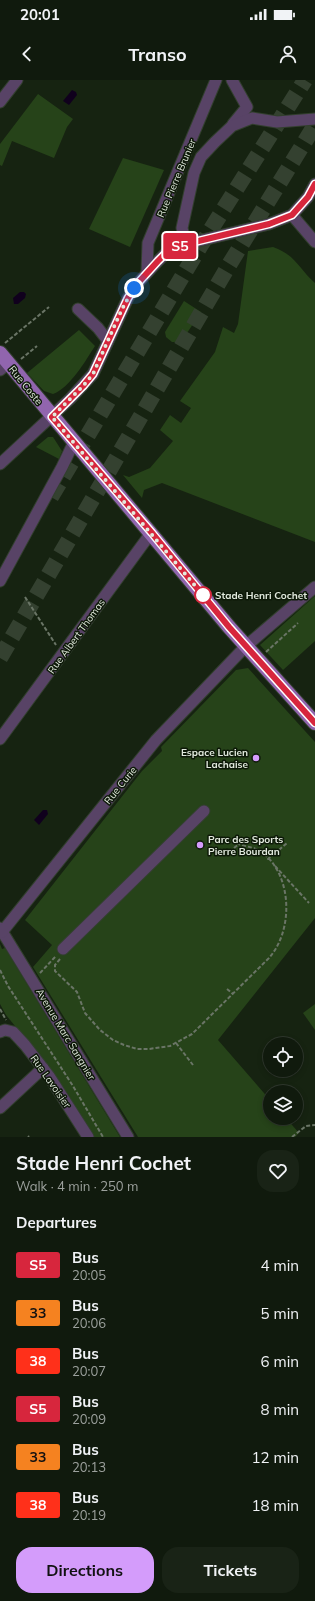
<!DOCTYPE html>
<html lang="en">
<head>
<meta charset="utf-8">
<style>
	body { margin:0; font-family:Mulish,sans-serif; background:#192316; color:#f1f3f6; height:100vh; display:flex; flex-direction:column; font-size:15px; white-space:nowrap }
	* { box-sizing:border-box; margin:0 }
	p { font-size:13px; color:#9ca19d }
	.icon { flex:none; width:22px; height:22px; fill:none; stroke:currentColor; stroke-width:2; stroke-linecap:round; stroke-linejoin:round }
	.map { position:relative; height:1057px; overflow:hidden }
	.panel { display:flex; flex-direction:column; background:#101a0d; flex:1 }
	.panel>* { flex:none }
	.badge { padding:0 8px; border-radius:3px; font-size:14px; line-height:26px }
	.tools { position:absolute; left:263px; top:957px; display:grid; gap:8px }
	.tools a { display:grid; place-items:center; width:40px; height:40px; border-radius:50%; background:#101a0d; box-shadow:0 2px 6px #0003,0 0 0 1px #30382e; font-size:20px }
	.you { position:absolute; width:20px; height:20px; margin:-10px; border:3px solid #fff; border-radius:50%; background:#1a73e8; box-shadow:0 0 0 6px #1a73e833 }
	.map>.badge { position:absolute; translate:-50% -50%; box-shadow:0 0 0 2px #fff }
	h2 { padding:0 16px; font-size:15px; line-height:36px }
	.round { display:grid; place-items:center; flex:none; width:42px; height:42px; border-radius:16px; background:#192316 }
	.summary { display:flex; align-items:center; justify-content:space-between; height:68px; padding:0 16px }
	h1 { font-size:19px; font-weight:700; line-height:30px }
	.action { display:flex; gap:8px; margin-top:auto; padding:8px 16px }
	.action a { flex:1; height:46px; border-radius:16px; background:#d49cfb; color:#111; font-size:16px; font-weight:700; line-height:46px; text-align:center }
	.action a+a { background:#192316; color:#f1f3f6 }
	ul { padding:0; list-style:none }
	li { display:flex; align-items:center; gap:12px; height:48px; padding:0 16px }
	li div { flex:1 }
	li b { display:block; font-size:15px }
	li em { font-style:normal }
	li .badge { min-width:44px; font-weight:700; text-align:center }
	.status { display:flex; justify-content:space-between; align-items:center; height:28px; padding:0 20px; background:#101a0d; direction:ltr }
	.status svg { height:11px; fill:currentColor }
	header { display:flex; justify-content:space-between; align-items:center; height:52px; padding:0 16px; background:#101a0d; font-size:18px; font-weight:700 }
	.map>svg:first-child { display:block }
	.green { fill:#264319 }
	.water { fill:#10001d }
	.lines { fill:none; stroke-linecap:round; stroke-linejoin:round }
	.highway-tunnel { stroke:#344130; stroke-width:16; stroke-dasharray:16 8; stroke-linecap:butt }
	.minor-casing { stroke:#323f2e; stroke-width:13 }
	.major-casing { stroke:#323f2e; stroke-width:16 }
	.path { stroke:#6a7566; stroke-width:2; stroke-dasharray:4 2; stroke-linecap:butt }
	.minor { stroke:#584366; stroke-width:11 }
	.major { stroke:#9165ae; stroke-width:14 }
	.line-casing { stroke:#fff; stroke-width:9 }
	.line { stroke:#d7263d; stroke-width:6 }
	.walk { stroke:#e1e9dd; stroke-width:4; stroke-dasharray:0 7.2 }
	.stop-dot { fill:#fff; stroke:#d7263d; stroke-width:2 }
	.poi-dot { fill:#d49cfb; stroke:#0d1908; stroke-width:1.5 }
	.labels { text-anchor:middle; stroke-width:3; stroke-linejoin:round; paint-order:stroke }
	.street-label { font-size:10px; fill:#e1e9dd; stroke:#0d1908 }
	.stop-label { font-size:10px; font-weight:bold; fill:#e1e9dd; stroke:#0d1908; text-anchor:start }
	.poi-label { font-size:10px; font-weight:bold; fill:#e1e9dd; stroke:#0d1908; text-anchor:end }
</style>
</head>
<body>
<div class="status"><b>20:01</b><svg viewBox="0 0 49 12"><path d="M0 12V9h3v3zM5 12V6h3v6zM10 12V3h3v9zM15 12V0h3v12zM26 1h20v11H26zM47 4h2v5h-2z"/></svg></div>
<header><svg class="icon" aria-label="back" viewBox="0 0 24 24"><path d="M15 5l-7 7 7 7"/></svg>Transo<svg class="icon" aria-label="person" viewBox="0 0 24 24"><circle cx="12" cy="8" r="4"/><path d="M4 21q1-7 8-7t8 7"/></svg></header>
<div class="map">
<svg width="315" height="1057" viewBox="0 0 315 1057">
	<rect width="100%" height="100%" fill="#162311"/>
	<g class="green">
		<path d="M38,14L73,39L67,47L54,78L12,61L2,86L0,85V64Z"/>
		<path d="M123,78L164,90L130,167L89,149Z"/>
		<path d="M273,167C296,175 299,189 315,203V462L162,403L144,410L142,418L123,395L129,397L150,388L173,361L160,350L170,335L181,343L191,328L180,321L215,272L223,247L234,253L238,244L248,171Z"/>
		<path d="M184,221L201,232L183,259L179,262H172L166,257L165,252Z"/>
		<path d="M79,250L95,266C86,280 70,308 53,314L44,311L27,293Z"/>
		<path d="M48,357H53L62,371L59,379L36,367Z"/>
		<path d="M315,516V561L283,590L260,565Z"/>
		<path d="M248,588L315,662V838L218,960L270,1020V1038H286L299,1053L295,1057H138L33,887L52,865L25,840L142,691L162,671L161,667L236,590Z"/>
		<path d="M0,864L2,869L5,868L120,1057H92L38,974L6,935L0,924Z"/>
		<path d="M315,924V950L303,933Z"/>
	</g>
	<g class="water">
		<path d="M72,10L76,12L77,15L69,25L63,21Z"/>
		<path d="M20,212H24L26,214L25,218L18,224H14L13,218Z"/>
		<path d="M43,730H47L48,734L39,745L34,740Z"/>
	</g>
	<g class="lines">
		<g class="highway-tunnel">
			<path d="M51,417L201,165L305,0"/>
			<path d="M0,578L229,185L315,45"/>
		</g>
		<g class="minor-casing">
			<g id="minor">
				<path d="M232,0L247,27L233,44"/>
				<path d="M0,22L17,0"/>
				<path d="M292,135L315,162"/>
				<path d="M186,164L182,148L194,93L201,77L215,62L232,46L252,38L277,42L315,39"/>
				<path d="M147,192L148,163L216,0"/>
				<path d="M78,229L98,248L108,261"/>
				<path d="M0,290L8,283"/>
				<path d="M0,384L70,319L93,294L128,218L138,203L158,181L166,173L186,164L269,144L292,135L308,117L315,104"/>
				<path d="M0,501L62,387L74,362"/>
				<path d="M0,659L151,453"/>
				<path d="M0,848L128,1057"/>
				<path d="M2,852L156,660L246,566L315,507"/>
				<path d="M63,869L204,731"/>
				<path d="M0,952L5,950L13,952L25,965L49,996L88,1057"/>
				<path d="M0,1028L43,988"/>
			</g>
		</g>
		<g class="major-casing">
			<path id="major" d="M0,273L229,547L315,643"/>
		</g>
		<g class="path">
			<path d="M5,263L49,227"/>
			<path d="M21,279L37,266"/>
			<path d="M25,517L56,565"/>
			<path d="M266,572L298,543"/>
			<path d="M234,768L239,764"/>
			<path d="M279,770L287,763"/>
			<path d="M269,779H268L276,772"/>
			<path d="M275,786L309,823"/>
			<path d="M60,879L55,885V891L77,912L85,933L100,950L113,960L124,965L137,969H149L170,966L192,954L269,878C293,851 293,797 263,773C254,766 243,767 234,762"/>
			<path d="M0,890L8,906L73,1006L103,1057"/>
			<path d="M40,893L56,876"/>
			<path d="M227,909L233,914"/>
			<path d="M0,929L6,940"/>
			<path d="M176,963L193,985"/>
			<path d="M28,1056L29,1057"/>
			<path d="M292,1057L306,1046L315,1045"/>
		</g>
		<use href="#minor" class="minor"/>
		<use href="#major" class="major"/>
	</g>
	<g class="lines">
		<g class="line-casing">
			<path id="line" d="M315,104L308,117L292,135L269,144L186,164L166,173L158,181L138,203L128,218L93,294L83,306L52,337L152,453L229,547L315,643"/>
		</g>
		<use href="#line" class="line"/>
		<path class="walk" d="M134,208L122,229L93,294L83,306L52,337L203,515"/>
	</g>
	<circle class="stop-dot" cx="203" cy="515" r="8"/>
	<g class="poi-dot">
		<circle cx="256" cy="678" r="4"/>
		<circle cx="200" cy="765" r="4"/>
	</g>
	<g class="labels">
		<g class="street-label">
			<text transform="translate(176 98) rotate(-67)" y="4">Rue Pierre Brunier</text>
			<text transform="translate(26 305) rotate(51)" y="4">Rue Coste</text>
			<text transform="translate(76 556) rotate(-54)" y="4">Rue Albert Thomas</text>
			<text transform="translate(120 705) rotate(-51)" y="4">Rue Curie</text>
			<text transform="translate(66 954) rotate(59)" y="4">Avenue Marc Sangnier</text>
			<text transform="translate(51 1001) rotate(55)" y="4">Rue Lavoisier</text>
		</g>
		<g class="stop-label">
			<text x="215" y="519">Stade Henri Cochet</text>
		</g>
		<g class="poi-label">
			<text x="248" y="676">Espace Lucien<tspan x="248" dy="12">Lachaise</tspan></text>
			<text x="208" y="763" text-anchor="start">Parc des Sports<tspan x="208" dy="12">Pierre Bourdan</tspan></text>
		</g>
	</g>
</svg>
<div class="tools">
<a><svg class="icon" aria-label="locate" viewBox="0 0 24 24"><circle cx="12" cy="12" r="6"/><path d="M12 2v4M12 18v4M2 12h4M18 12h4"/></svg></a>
<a><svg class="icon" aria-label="layers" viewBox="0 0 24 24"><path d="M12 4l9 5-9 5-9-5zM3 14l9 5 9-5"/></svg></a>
</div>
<div class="you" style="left:134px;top:208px"></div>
<b class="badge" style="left:180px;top:166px;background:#d7263d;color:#fff">S5</b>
</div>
<section class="panel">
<div class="summary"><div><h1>Stade Henri Cochet</h1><p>Walk · 4 min · 250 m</p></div><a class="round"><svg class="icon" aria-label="heart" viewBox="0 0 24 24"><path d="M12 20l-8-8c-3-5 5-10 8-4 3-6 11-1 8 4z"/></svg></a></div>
<h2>Departures</h2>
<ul>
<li><span class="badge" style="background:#d7263d;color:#fff">S5</span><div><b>Bus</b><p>20:05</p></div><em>4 min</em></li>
<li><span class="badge" style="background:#f58220;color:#111">33</span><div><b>Bus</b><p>20:06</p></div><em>5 min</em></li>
<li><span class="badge" style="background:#ff301a;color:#fff">38</span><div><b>Bus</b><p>20:07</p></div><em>6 min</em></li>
<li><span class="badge" style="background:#d7263d;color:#fff">S5</span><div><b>Bus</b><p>20:09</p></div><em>8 min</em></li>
<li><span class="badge" style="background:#f58220;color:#111">33</span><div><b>Bus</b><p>20:13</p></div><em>12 min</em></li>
<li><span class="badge" style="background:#ff301a;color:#fff">38</span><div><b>Bus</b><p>20:19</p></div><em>18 min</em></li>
</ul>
<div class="action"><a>Directions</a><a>Tickets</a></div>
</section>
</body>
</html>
